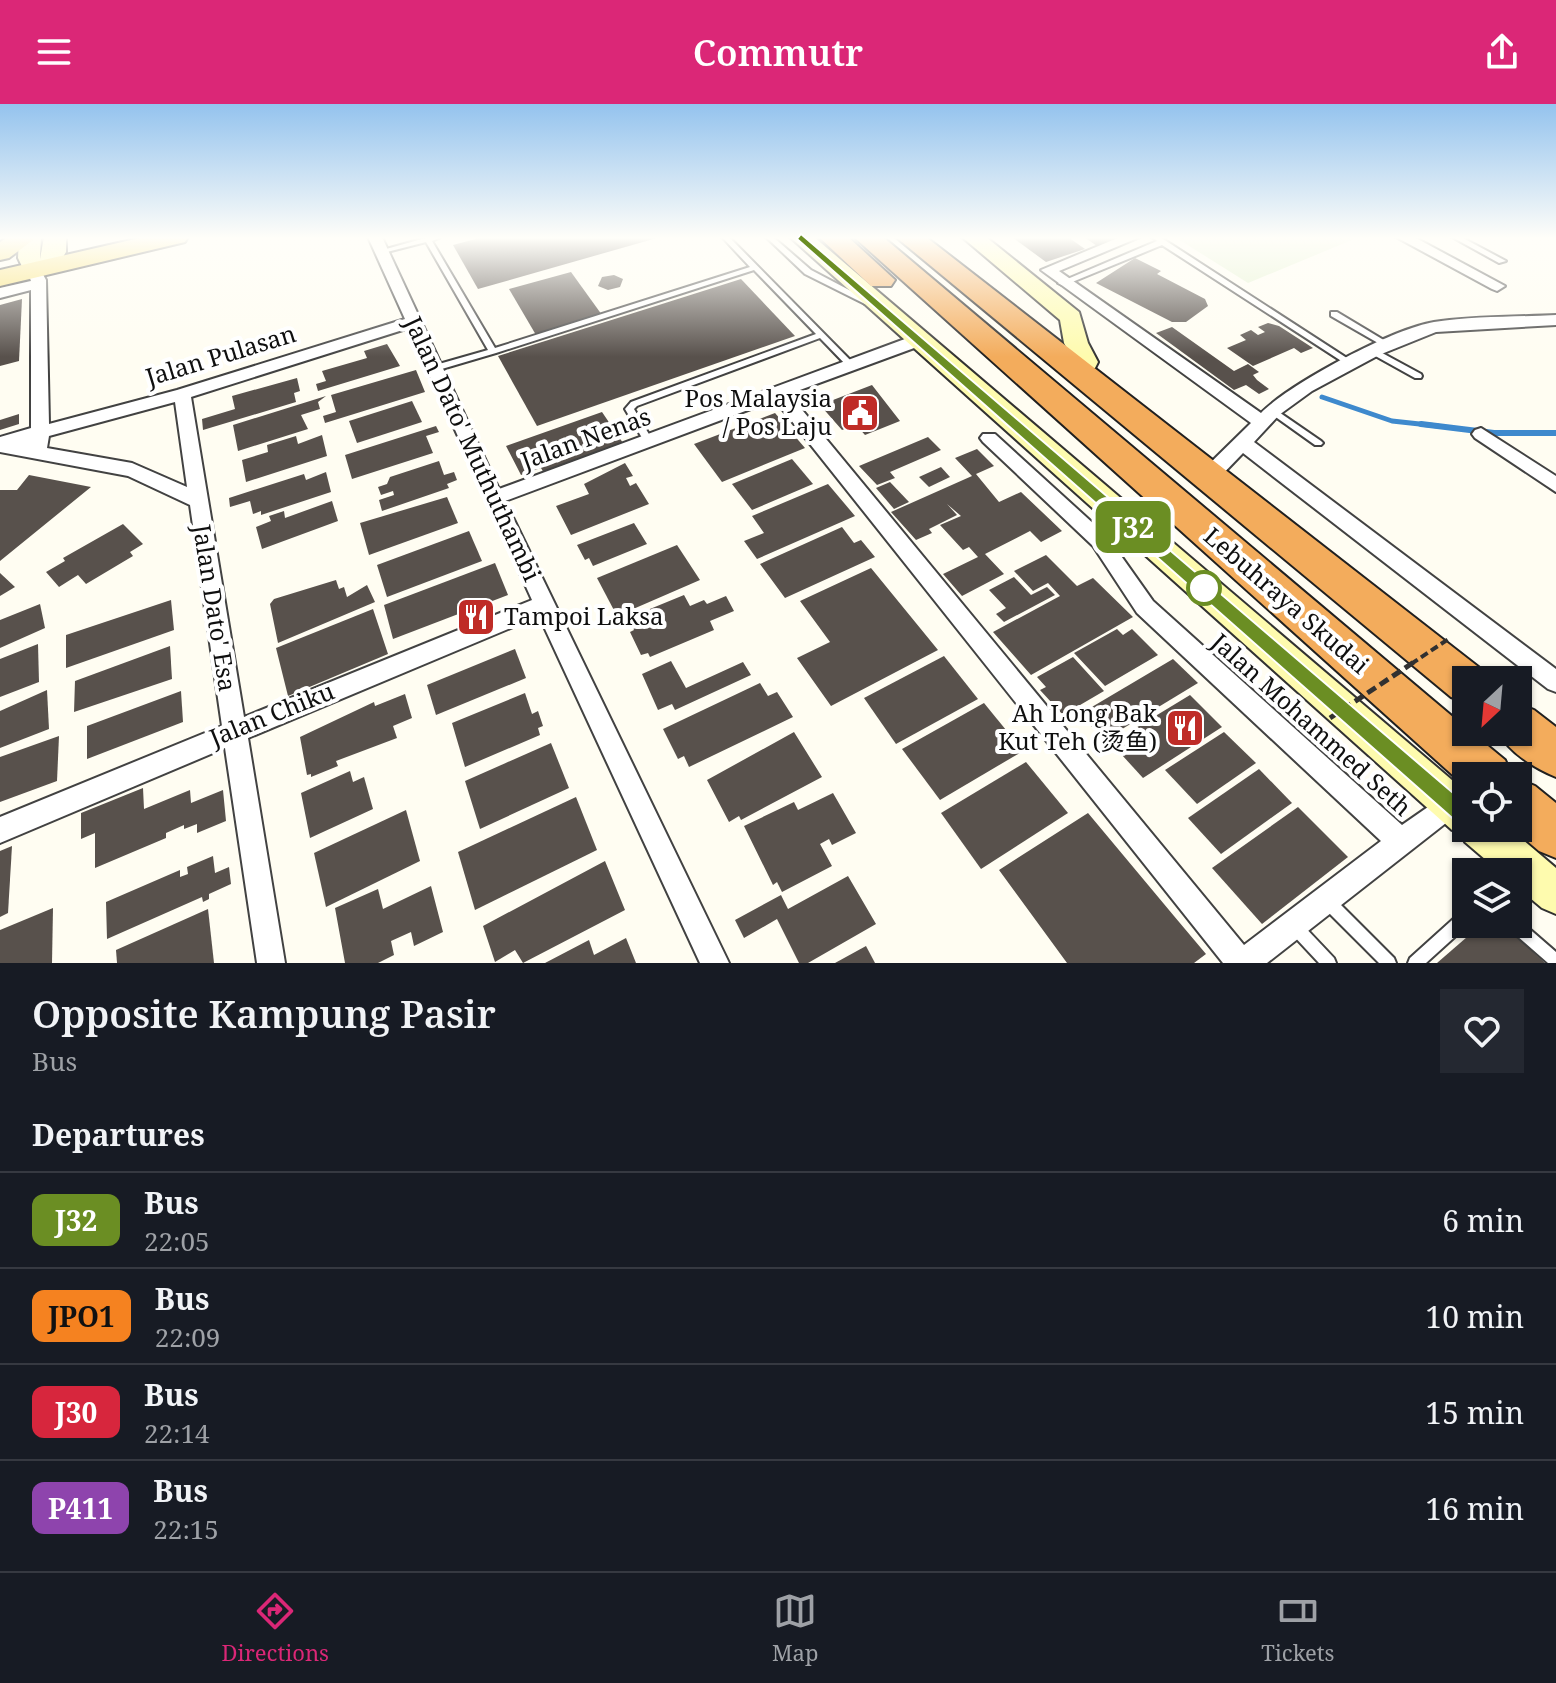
<!DOCTYPE html>
<html lang="en">
<head>
<meta charset="utf-8">
<style>
	body { margin:0; font-family:"Noto Serif","Noto Sans SC",serif; background:#242831; color:#f1f3f6; height:100vh; display:flex; flex-direction:column; font-size:30px; white-space:nowrap }
	* { box-sizing:border-box; margin:0 }
	p { font-size:26px; color:#9ea1a6 }
	.icon { flex:none; width:44px; height:44px; fill:none; stroke:currentColor; stroke-width:2; stroke-linecap:round; stroke-linejoin:round }
	.map { position:relative; height:859px; overflow:hidden }
	.side { display:flex; flex-direction:column; background:#171b24; flex:1 }
	.side>* { flex:none }
	.badge { padding:0 16px; border-radius:12px; font-size:28px; line-height:52px }
	.needle { width:52px; rotate:206deg }
	.buttons { position:absolute; left:1452px; top:562px; display:grid; gap:16px }
	.buttons a { display:grid; place-items:center; width:80px; height:80px; border-radius:0px; background:#171b24; box-shadow:0 2px 6px #0004; font-size:40px }
	.map>.badge { position:absolute; translate:-50% -50%; box-shadow:0 0 0 4px #fff }
	h2 { padding:0 32px; font-size:30px; line-height:72px }
	.round { display:grid; place-items:center; flex:none; width:84px; height:84px; border-radius:0px; background:#242831 }
	.headline { display:flex; align-items:center; justify-content:space-between; height:136px; padding:0 32px }
	h1 { font-size:38px; font-weight:600; line-height:60px }
	ul { padding:0; list-style:none }
	li { display:flex; align-items:center; gap:24px; height:96px; padding:0 32px; border-top:2px solid #363941 }
	li div { flex:1 }
	li b { display:block; font-size:30px }
	li em { font-style:normal }
	li .badge { min-width:88px; font-weight:700; text-align:center }
	header { display:flex; justify-content:space-between; align-items:center; height:104px; padding:0 32px; background:#db2777; color:#fff; font-size:36px; font-weight:600 }
	.tabs { display:flex; justify-content:space-around; align-items:center; height:112px; border-top:2px solid #363941; background:#171b24; font-size:22px; color:#9ea1a6 }
	.tabs a { display:grid; justify-items:center; gap:4px }
	.tabs .current { color:#db2777 }
	.map>svg:first-child { display:block }
	.pitch { fill:#e2f1cd }
	.lines { fill:none; stroke-linecap:round; stroke-linejoin:round }
	.stream-far1 { stroke:#3e89cd; stroke-width:5 }
	.stream { stroke:#3e89cd; stroke-width:6 }
	.building { fill:#58514c }
	.lane-casing { stroke:#424242; stroke-width:4 }
	.street-casing { stroke:#424242; stroke-width:4 }
	.secondary-casing { stroke:#313131; stroke-width:4 }
	.primary-casing { stroke:#202020; stroke-width:4 }
	.highway-casing { stroke:#202020; stroke-width:4 }
	.lane { fill:#fff; fill-rule:evenodd }
	.street { fill:#fff; fill-rule:evenodd }
	.secondary { fill:#fefbae; fill-rule:evenodd }
	.primary { fill:#f7df6a; fill-rule:evenodd }
	.highway { fill:#f3ac5c; fill-rule:evenodd }
	.path-bridge-far1 { stroke:#313131; stroke-width:4; stroke-dasharray:8 4; stroke-linecap:butt }
	.path-bridge { stroke:#313131; stroke-width:5; stroke-dasharray:10 5; stroke-linecap:butt }
	.line { fill:#6b8e23; stroke:#fff; stroke-width:2 }
	.stop-dot { fill:#fff; stroke:#6b8e23; stroke-width:4 }
	.labels { text-anchor:middle; stroke-width:8; stroke-linejoin:round; paint-order:stroke }
	.street-label { font-size:24px; fill:#0f0f0f; stroke:#fff }
	.poi-label { font-size:24px; fill:#0f0f0f; stroke:#fff; text-anchor:end }
</style>
</head>
<body>
<header><svg class="icon" aria-label="menu" viewBox="0 0 24 24"><path d="M4 6h16M4 12h16M4 18h16"/></svg>Commutr<svg class="icon" aria-label="share" viewBox="0 0 24 24"><path d="M12 15V3M7 8l5-5 5 5M5 13v7h14v-7"/></svg></header>
<div class="map">
<svg width="1556" height="859" viewBox="0 0 1556 859">
	<rect width="100%" height="100%" fill="#fffdf2"/>
	<path class="pitch" d="M1175,133H1359L1248,179Z"/>
	<g class="lines">
		<path class="stream-far1" d="M1322,293L1392,317L1438,322"/>
		<path class="stream" d="M1421,320L1494,329H1556"/>
	</g>
	<g class="building">
		<path d="M483,133H657V134L478,185L453,141Z"/>
		<path d="M1012,133H1068L1085,145L1046,158Z"/>
		<path d="M1084,133H1121L1097,142Z"/>
		<path d="M1135,154L1161,167L1157,170L1205,195L1208,202L1186,218H1172L1096,179Z"/>
		<path d="M571,168L602,211L536,231L509,185Z"/>
		<path d="M614,171L623,175L620,183L608,186L598,182L602,173Z"/>
		<path d="M741,175L795,232L537,322L498,252Z"/>
		<path d="M22,195L19,257L0,262V201Z"/>
		<path d="M1268,219L1279,222L1313,244L1301,249L1294,244L1253,262L1227,244L1246,236L1240,231L1251,226L1258,231L1265,228L1258,223Z"/>
		<path d="M1172,223L1234,267L1248,260L1259,268L1253,271L1257,276L1269,285L1259,290L1246,281L1234,286L1156,229Z"/>
		<path d="M387,240L400,262L318,287L316,280L326,277L322,267L367,254L364,247Z"/>
		<path d="M416,266L425,288L325,319L323,312L336,308L331,291Z"/>
		<path d="M297,274L300,287L294,289L296,298L203,326L202,315L235,305L232,292Z"/>
		<path d="M872,281L900,317L865,331L856,321L842,326L820,301Z"/>
		<path d="M326,292L318,298L320,305L301,311L308,325L238,347L233,321Z"/>
		<path d="M412,297L422,318L357,339L349,317Z"/>
		<path d="M602,308L623,339L544,369L541,364L521,371L506,342Z"/>
		<path d="M775,309L805,344L722,378L694,340Z"/>
		<path d="M19,310V320L0,326V316Z"/>
		<path d="M436,322L439,328L426,332L433,349L352,375L345,351Z"/>
		<path d="M322,331L327,352L246,378L242,356L268,348L267,341L296,332L298,340Z"/>
		<path d="M928,333L941,346L890,368L895,374L877,381L859,362Z"/>
		<path d="M977,345L994,362L976,370L999,398L1021,388L1062,427L1041,438L1030,427L985,450L1004,470L962,492L943,470L978,453L969,443L963,446L940,421L961,412L947,400L957,411L929,425L932,429L916,436L891,408L972,372L955,354Z"/>
		<path d="M792,355L813,380L752,406L732,380Z"/>
		<path d="M439,357L444,371L454,368L457,376L447,380L449,384L382,407L379,396L394,391L393,387L381,391L378,383L387,380L390,373Z"/>
		<path d="M625,359L633,372L626,374L630,382L636,379L649,400L571,431L556,402L589,390L584,380Z"/>
		<path d="M941,363L950,373L929,383L919,373Z"/>
		<path d="M326,368L331,388L261,411V407L253,410L250,397L230,403L229,394L304,370L306,376Z"/>
		<path d="M29,371L91,383L0,457V386H17Z"/>
		<path d="M890,378L909,398L894,405L876,384Z"/>
		<path d="M828,380L855,412L757,455L744,437L764,429L752,412Z"/>
		<path d="M447,393L458,419L369,451L360,419Z"/>
		<path d="M332,397L338,417L262,445L256,423L271,417L269,412L284,407L285,414Z"/>
		<path d="M634,419L647,440L593,462L589,454L585,456L577,441Z"/>
		<path d="M123,420L143,440L130,448L133,452L86,480L78,471L59,483L46,468L65,457L63,454Z"/>
		<path d="M842,423L854,439L861,436L875,453L785,494L760,460Z"/>
		<path d="M469,427L482,457L387,493L377,461Z"/>
		<path d="M677,441L700,476L617,512L597,474Z"/>
		<path d="M1046,451L1077,482L1093,474L1133,513L1031,571L993,528L1060,492L1048,479L1033,487L1014,467Z"/>
		<path d="M495,459L508,491L393,535L384,501Z"/>
		<path d="M871,464L938,546L831,602L797,554L830,538L800,497Z"/>
		<path d="M0,469L15,483L0,492Z"/>
		<path d="M1014,473L1031,491L1047,483L1055,491L1004,518L996,510L1006,504L989,486Z"/>
		<path d="M336,476L339,485L344,483L347,493L367,481L375,498L278,539L270,500L274,495Z"/>
		<path d="M684,491L690,502L704,496L707,500L726,492L734,507L710,517L714,526L650,553L648,549L641,551L630,528L634,526L628,514Z"/>
		<path d="M171,496L174,526L66,564V531Z"/>
		<path d="M40,500L45,524L0,544V516Z"/>
		<path d="M373,505L388,550L288,592L276,544Z"/>
		<path d="M1117,525L1123,531L1132,525L1158,551L1105,582L1074,549Z"/>
		<path d="M38,540L39,578L0,593V555Z"/>
		<path d="M170,542L172,575L74,608L75,577Z"/>
		<path d="M515,545L526,574L436,611L427,581Z"/>
		<path d="M944,552L978,595L896,640L864,594Z"/>
		<path d="M1073,553L1104,587L1063,611L1040,586L1046,583L1037,573Z"/>
		<path d="M1173,555L1198,579L1104,636L1080,610Z"/>
		<path d="M671,557L686,584L743,558L751,571L675,606L672,600L658,606L642,570Z"/>
		<path d="M760,579L768,592L777,588L793,613L689,663L684,652L678,655L663,625Z"/>
		<path d="M47,586L49,625L0,644V607Z"/>
		<path d="M181,587L183,618L87,655V622Z"/>
		<path d="M525,589L532,610L538,607L543,622L538,624L540,631L465,663L452,619Z"/>
		<path d="M405,590L412,614L393,622L397,634L336,657L338,662L311,673V670L307,671L300,633L374,598L375,602Z"/>
		<path d="M1190,591L1222,623L1143,674L1111,639Z"/>
		<path d="M984,599L1023,647L940,696L902,645Z"/>
		<path d="M794,628L822,673L741,716L739,712L729,718L707,676Z"/>
		<path d="M1224,628L1256,659L1197,700L1165,666Z"/>
		<path d="M59,632L57,677L0,698V653Z"/>
		<path d="M551,639L569,684L480,725L465,677Z"/>
		<path d="M1026,658L1068,709L981,765L941,709Z"/>
		<path d="M1259,665L1292,699L1221,750L1188,714Z"/>
		<path d="M350,667L353,678L364,673L373,705L310,734L301,689Z"/>
		<path d="M143,684L144,705L190,686L191,699L223,686L226,717L197,729V720L184,725V721L166,729V734L95,764V729L81,735V709Z"/>
		<path d="M833,689L856,729L832,741L829,735L820,740L832,762L782,788L777,778L773,781L744,722L794,698L798,706Z"/>
		<path d="M576,693L597,746L475,806L458,748Z"/>
		<path d="M1298,703L1348,753L1262,820L1212,764Z"/>
		<path d="M406,706L420,757L326,803L314,749Z"/>
		<path d="M1088,709L1174,812L1206,850L1194,859H1067L999,766Z"/>
		<path d="M12,742L8,809L0,813V747Z"/>
		<path d="M213,752L215,769L229,763L231,780L209,790V795L203,798L202,793L107,835L106,798L180,766V773L188,770L187,763Z"/>
		<path d="M605,757L625,806L523,859L515,846L495,858L483,822Z"/>
		<path d="M848,772L876,820L808,859H799L777,815L744,834L735,816L781,791L788,805Z"/>
		<path d="M431,782L443,828L414,842L411,828L391,837L394,851L378,859H345L335,804L378,785L383,805Z"/>
		<path d="M53,804L52,859H0V826Z"/>
		<path d="M208,805L214,859H117L116,846Z"/>
		<path d="M1482,820H1503L1545,859H1437Z"/>
		<path d="M626,834L636,859H545L589,836L594,851Z"/>
		<path d="M866,842L875,859H835Z"/>
	</g>
	<g class="lines">
		<g class="lane-casing">
			<g id="lane">
				<path d="M429,133H441L432,137L495,244L750,163L722,133H729L855,261L854,263H848L820,234L637,302L634,305L653,337L651,339H645L625,305L631,298L816,230L754,166L496,249L435,267L431,264L432,262L488,246L426,138L383,149L379,147Z"/>
				<path d="M766,133H773L811,166L872,198L868,200H865L805,170Z"/>
				<path d="M1152,133H1160L1353,258L1352,260H1346L1162,141L1065,181H1062L1058,179L1157,137Z"/>
				<path d="M1452,133H1461L1506,157L1499,159Z"/>
				<path d="M1331,208H1337L1392,241L1391,243H1385L1331,212Z"/>
				<path d="M1373,244L1421,270L1422,272L1421,274H1415L1370,249L1369,247Z"/>
				<path d="M1273,304L1321,337L1323,339L1321,341H1315L1270,309L1269,307Z"/>
				<path d="M1328,791L1333,793L1394,854L1396,859H1379L1323,803L1321,798L1323,793Z"/>
				<path d="M1466,806V820H1469L1426,859H1408L1410,854L1461,808Z"/>
				<path d="M1518,815L1556,848V859H1548L1509,825L1507,820H1518Z"/>
				<path d="M1295,816L1300,818L1334,854L1336,859H1319L1290,828L1288,823L1290,818Z"/>
			</g>
		</g>
		<g class="street-casing">
			<g id="street">
				<path d="M368,133H382L499,385L913,232H925V240L789,290L1244,841L1381,737L1137,509L1093,442L983,338L980,334L983,330H995L1107,432L1153,497L1402,721L1451,687L1460,690L1464,699L1460,708L1267,859H1223L775,296L505,397L729,859H700L539,512L248,634L285,859H257L225,644L0,739V713L222,622L190,401L128,372L0,348V333L31,324V186L0,194V184L31,177L27,166L34,162L39,163L46,176L49,320L177,286L405,215ZM409,224L532,496L244,613L191,293ZM175,298L187,383L132,359L47,344L49,332Z"/>
				<path d="M1120,133H1140L1059,167L1261,309C1291,279 1392,225 1434,218C1473,212 1516,213 1556,211V221L1436,228L1379,251L1312,287L1279,311L1254,338L1556,565V588L1548,585L1243,349L1216,377H1202L1200,372L1202,367L1251,319L1041,166Z"/>
				<path d="M1396,133H1414L1505,182L1497,187L1492,185Z"/>
				<path d="M1481,324L1556,372V388L1475,334L1472,330L1475,326Z"/>
			</g>
		</g>
		<g class="secondary-casing">
			<g id="secondary">
				<path d="M19,133H41L40,155L44,133H66V148L54,168L26,171L18,154Z"/>
				<path d="M790,133H814L1466,688V724H1509L1556,764V810L1542,804L1518,784V768H1500L1465,738L1462,730L1452,726Z"/>
				<path d="M962,133H986L1079,208L1088,239L1098,258L1095,264H1077L1064,239L1060,216Z"/>
			</g>
		</g>
		<g class="primary-casing">
			<g id="primary">
				<path d="M8,133H37L9,154L0,156V138Z"/>
				<path d="M144,133H188L185,138L0,182V166Z"/>
			</g>
		</g>
		<g class="highway-casing">
			<g id="highway">
				<path d="M819,133H848L895,176L891,182H871Z"/>
				<path d="M854,133H883L1466,624V628H1471L1505,656L1512,672H1466V683Z"/>
				<path d="M896,133H926L1481,565L1486,576H1466V598L1451,593Z"/>
				<path d="M1518,600L1534,606L1556,623V673C1536,665 1508,648 1499,628H1518Z"/>
				<path d="M1518,675L1535,682L1556,699V754L1539,747L1512,724H1518Z"/>
			</g>
		</g>
		<use href="#lane" class="lane"/>
		<use href="#street" class="street"/>
		<use href="#secondary" class="secondary"/>
		<use href="#primary" class="primary"/>
		<use href="#highway" class="highway"/>
		<path class="path-bridge-far1" d="M1411,560L1450,534"/>
		<path class="path-bridge" d="M1330,614L1414,558"/>
	</g>
	<linearGradient id="sky" x2="0" y2="1"><stop stop-color="#94c3ee"/><stop offset="0.53" stop-color="#fffef9"/><stop offset="1" stop-color="#fffef9" stop-opacity="0"/></linearGradient>
	<rect width="1556" height="253" fill="url(#sky)"/>
	<path class="line" d="M801,130L1473,706L1476,713L1473,720L1466,722L1459,720L797,135Z"/>
	<defs>
		<g id="civic-square" transform="scale(2)"><rect x="-9" y="-9" width="18" height="18" rx="4" fill="#bf2c27" stroke="#fff"/><path d="M-.6-6.5H3V-4.5H.6V-3L4-1V1h2V6H-6V1h2V-1L-.6-3ZM-1.2 2.5V6h2.4V2.5Z" fill="#fff"/></g>
		<g id="restaurant-square" transform="scale(2)"><rect x="-9" y="-9" width="18" height="18" rx="4" fill="#bf2c27" stroke="#fff"/><path d="M-5-6h1v4h1v-4h1v4h1v-4h1v5L-1.5 .5V6h-2V.5L-5-1ZM5-6V6H3V1.5H1.5Q1.5-4 5-6Z" fill="#fff"/></g>
	</defs>
	<g fill-rule="evenodd">
		<use href="#civic-square" x="860" y="309"/>
		<use href="#restaurant-square" x="476" y="513"/>
		<use href="#restaurant-square" x="1185" y="624"/>
	</g>
	<circle class="stop-dot" cx="1204" cy="484" r="16"/>
	<g class="labels">
		<g class="street-label">
			<text transform="translate(221 252) rotate(-17)" y="8">Jalan Pulasan</text>
			<text transform="translate(586 335) rotate(-20)" y="8">Jalan Nenas</text>
			<text transform="translate(472 345) rotate(65)" y="8">Jalan Dato' Muthuthambi</text>
			<text transform="translate(1286 497) rotate(41)" y="8">Lebuhraya Skudai</text>
			<text transform="translate(214 504) rotate(81)" y="8">Jalan Dato' Esa</text>
			<text transform="translate(272 611) rotate(-22)" y="8">Jalan Chiku</text>
			<text transform="translate(1311 621) rotate(42)" y="8">Jalan Mohammed Seth</text>
		</g>
		<g class="poi-label">
			<text x="832" y="303">Pos Malaysia<tspan x="832" dy="28">/ Pos Laju</tspan></text>
			<text x="504" y="521" text-anchor="start">Tampoi Laksa</text>
			<text x="1157" y="618">Ah Long Bak<tspan x="1157" dy="28">Kut Teh (烫鱼)</tspan></text>
		</g>
	</g>
</svg>
<div class="buttons">
<a><svg class="needle" viewBox="-14 -14 28 28"><path d="M0-13l5 13h-10z" fill="#e53935"/><path d="M0 13l5-13h-10z" fill="#9ea1a6"/></svg></a>
<a><svg class="icon" aria-label="locate" viewBox="0 0 24 24"><circle cx="12" cy="12" r="6"/><path d="M12 2v4M12 18v4M2 12h4M18 12h4"/></svg></a>
<a><svg class="icon" aria-label="layers" viewBox="0 0 24 24"><path d="M12 4l9 5-9 5-9-5zM3 14l9 5 9-5"/></svg></a>
</div>
<b class="badge" style="left:1133px;top:423px;background:#6b8e23;color:#fff">J32</b>
</div>
<section class="side">
<div class="headline"><div><h1>Opposite Kampung Pasir</h1><p>Bus</p></div><a class="round"><svg class="icon" aria-label="heart" viewBox="0 0 24 24"><path d="M12 20l-8-8c-3-5 5-10 8-4 3-6 11-1 8 4z"/></svg></a></div>
<h2>Departures</h2>
<ul>
<li><span class="badge" style="background:#6b8e23;color:#fff">J32</span><div><b>Bus</b><p>22:05</p></div><em>6 min</em></li>
<li><span class="badge" style="background:#f58220;color:#111">JPO1</span><div><b>Bus</b><p>22:09</p></div><em>10 min</em></li>
<li><span class="badge" style="background:#d7263d;color:#fff">J30</span><div><b>Bus</b><p>22:14</p></div><em>15 min</em></li>
<li><span class="badge" style="background:#8e44ad;color:#fff">P411</span><div><b>Bus</b><p>22:15</p></div><em>16 min</em></li>
</ul>
</section>
<nav class="tabs">
<a class="current"><svg class="icon" aria-label="directions" viewBox="0 0 24 24"><path d="M12 3l9 9-9 9-9-9zM9 14v-3h6M13 9l2 2-2 2"/></svg>Directions</a>
<a><svg class="icon" aria-label="map" viewBox="0 0 24 24"><path d="M3 6l6-2 6 2 6-2v14l-6 2-6-2-6 2zM9 4v14M15 6v14"/></svg>Map</a>
<a><svg class="icon" aria-label="tickets" viewBox="0 0 24 24"><path d="M3 7h18v10H3zM15 7v10"/></svg>Tickets</a>
</nav>
</body>
</html>
